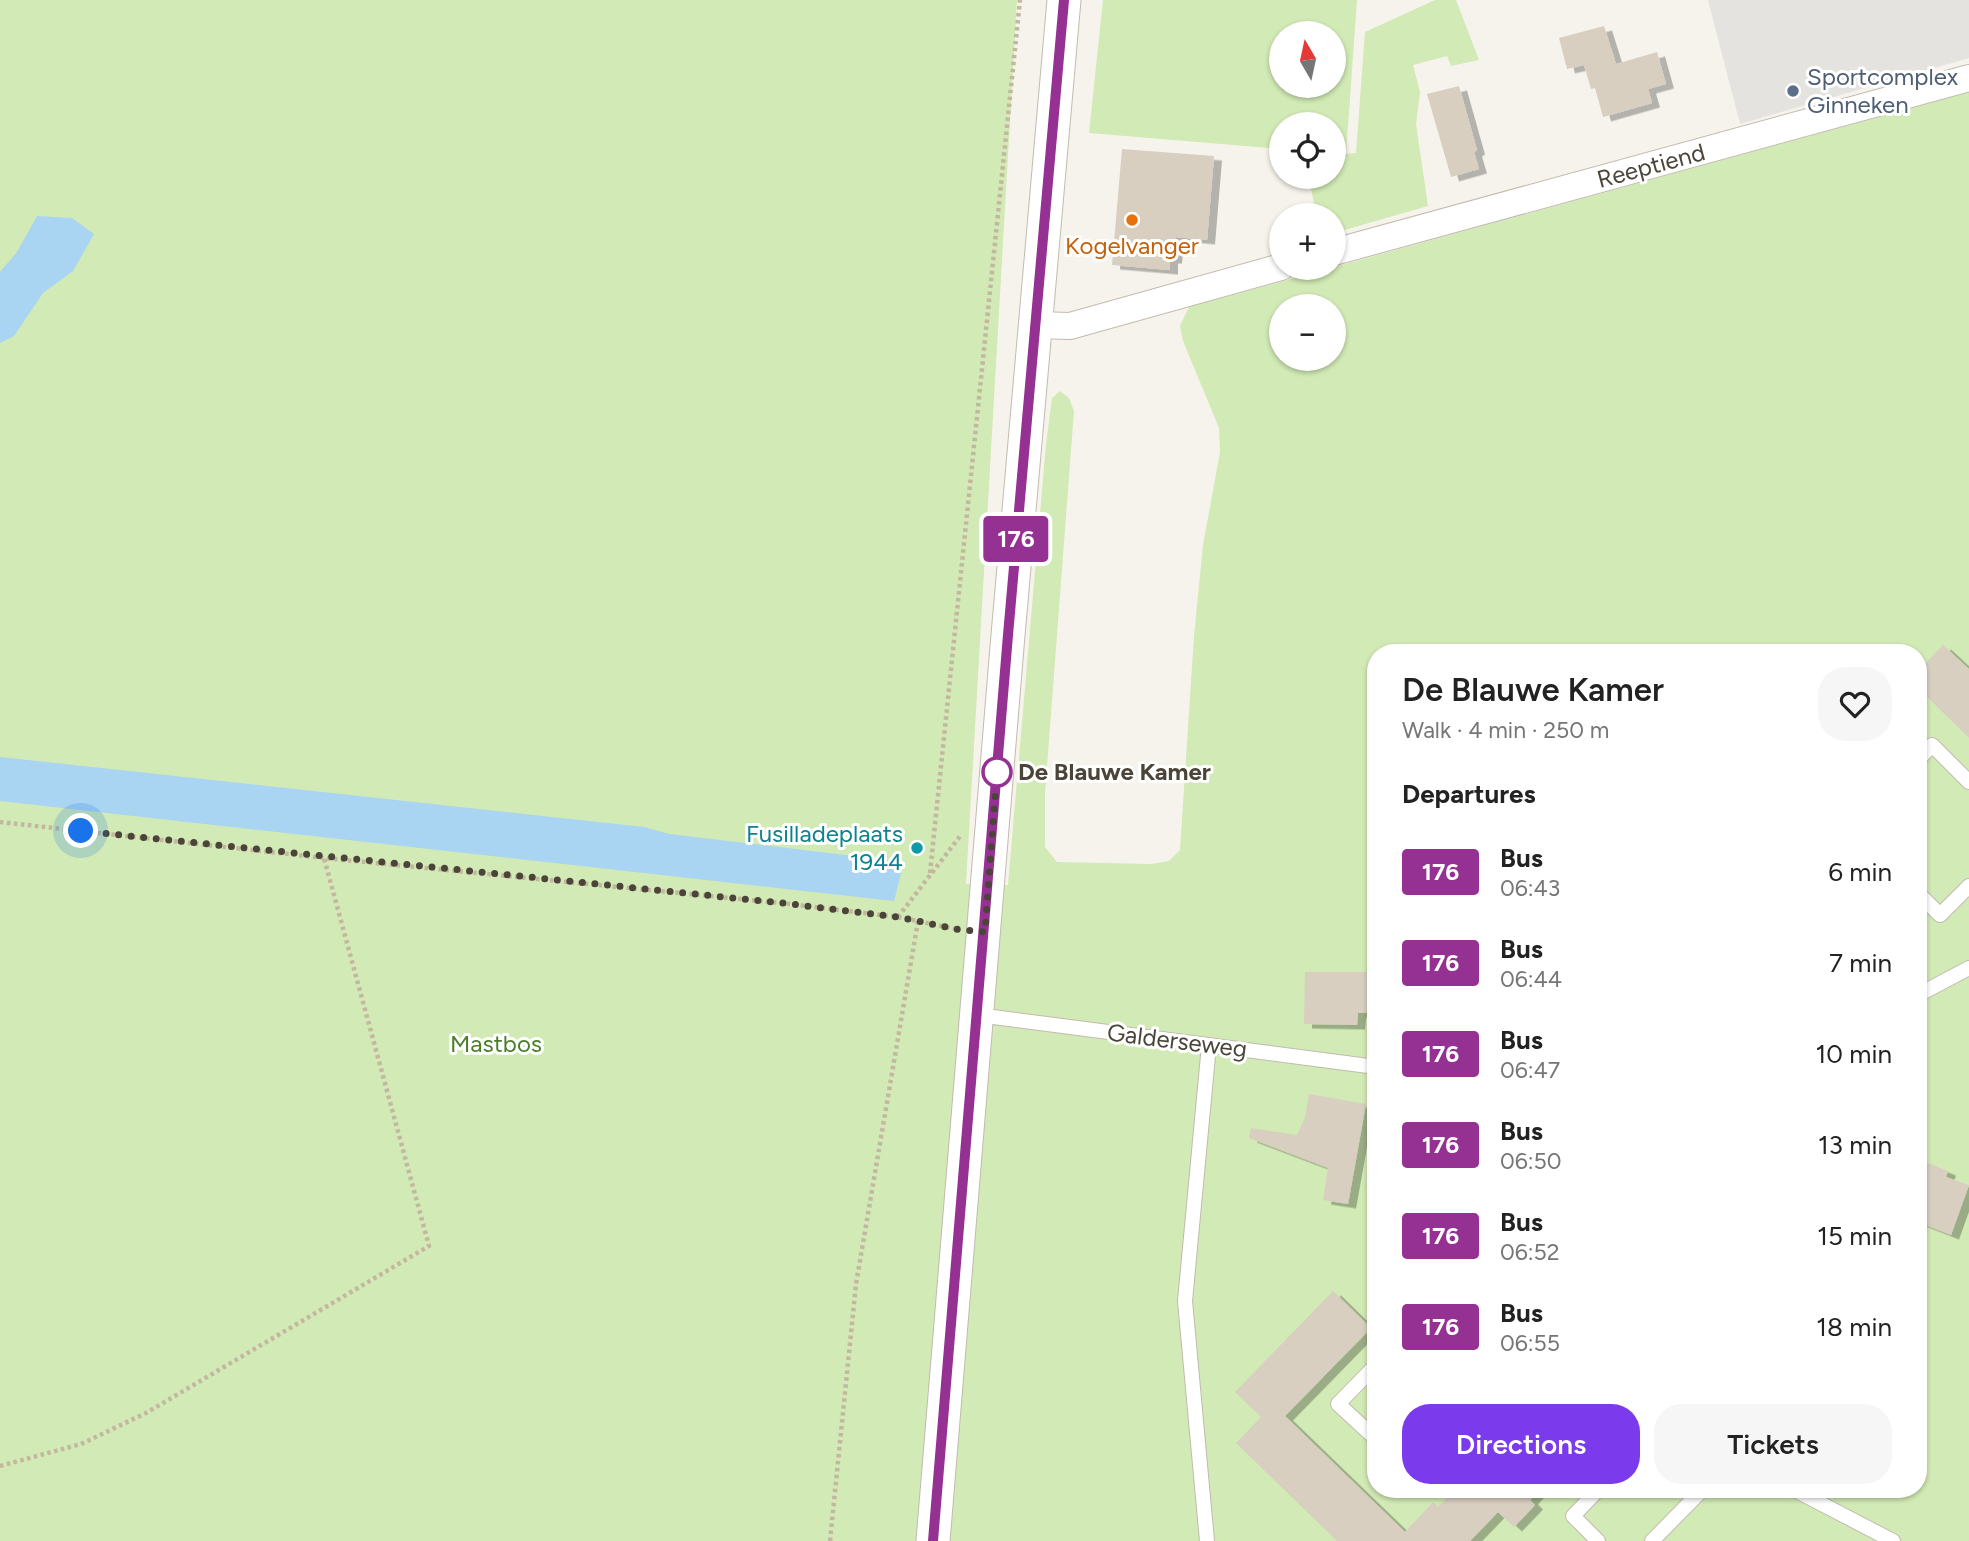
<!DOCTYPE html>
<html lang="en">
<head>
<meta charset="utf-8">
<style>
	body { margin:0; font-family:Figtree,sans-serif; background:#f6f6f6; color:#222; height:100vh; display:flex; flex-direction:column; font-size:26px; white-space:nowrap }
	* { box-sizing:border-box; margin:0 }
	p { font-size:23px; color:#767676 }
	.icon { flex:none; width:38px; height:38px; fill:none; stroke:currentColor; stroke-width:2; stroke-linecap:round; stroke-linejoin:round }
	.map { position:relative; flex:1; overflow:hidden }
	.panel { position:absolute; left:1367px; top:644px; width:560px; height:854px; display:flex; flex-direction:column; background:#fff; border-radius:28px; box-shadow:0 2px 5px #0004 }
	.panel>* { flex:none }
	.badge { padding:0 14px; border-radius:5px; font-size:24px; line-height:46px }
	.needle { width:46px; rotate:351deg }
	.fabs { position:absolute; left:1269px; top:21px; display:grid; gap:14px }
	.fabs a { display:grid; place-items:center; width:77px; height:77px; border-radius:50%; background:#fff; box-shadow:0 2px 5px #0004; font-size:35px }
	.you { position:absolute; width:35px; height:35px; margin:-18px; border:5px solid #fff; border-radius:50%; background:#1a73e8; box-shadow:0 0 0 10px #1a73e833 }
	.map>.badge { position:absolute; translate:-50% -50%; box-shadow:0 0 0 4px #fff }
	h2 { padding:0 35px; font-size:26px; line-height:63px }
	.round { display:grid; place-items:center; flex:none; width:74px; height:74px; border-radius:28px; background:#f6f6f6 }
	.head { display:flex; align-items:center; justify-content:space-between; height:119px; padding:0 35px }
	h1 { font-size:33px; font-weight:600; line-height:52px }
	.action { display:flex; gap:14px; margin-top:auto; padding:14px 35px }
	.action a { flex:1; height:80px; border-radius:28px; background:#7c3aed; color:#fff; font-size:28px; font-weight:600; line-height:80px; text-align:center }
	.action a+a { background:#f6f6f6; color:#222 }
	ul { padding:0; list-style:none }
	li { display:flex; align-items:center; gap:21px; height:91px; padding:0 35px }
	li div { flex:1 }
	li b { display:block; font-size:26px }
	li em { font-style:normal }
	li .badge { min-width:77px; font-weight:700; text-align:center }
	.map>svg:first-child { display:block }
	.green { fill:#d2eab5; fill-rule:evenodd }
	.parking { fill:#e5e3e0 }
	.water { fill:#a9d4f2 }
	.building { fill:#d8cfc1; filter:url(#shadow) }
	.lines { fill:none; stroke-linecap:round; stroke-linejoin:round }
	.service-casing { stroke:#c2bbae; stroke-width:16 }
	.minor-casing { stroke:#c2bbae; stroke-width:28 }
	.tertiary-casing { stroke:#c2bbae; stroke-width:35 }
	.path { stroke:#c4b79f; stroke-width:4.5; stroke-dasharray:3.5 3.5; stroke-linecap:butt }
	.service { stroke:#fff; stroke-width:14 }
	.minor { stroke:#fff; stroke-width:26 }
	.tertiary { stroke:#fff; stroke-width:33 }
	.line-casing { stroke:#fff; stroke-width:16 }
	.line { stroke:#953192; stroke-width:10 }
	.walk { stroke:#4b4439; stroke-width:7; stroke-dasharray:0 12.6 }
	.service-dot { fill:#5c6f8a; stroke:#fff; stroke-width:2.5 }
	.food-dot { fill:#e8710a; stroke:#fff; stroke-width:2.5 }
	.stop-dot { fill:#fff; stroke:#953192; stroke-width:3.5 }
	.culture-dot { fill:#0f9aa8; stroke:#fff; stroke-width:2.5 }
	.labels { text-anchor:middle; stroke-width:6; stroke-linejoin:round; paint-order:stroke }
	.service-label { font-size:24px; fill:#4e5e75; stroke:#fff; text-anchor:start }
	.street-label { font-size:24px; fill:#4b4439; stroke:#fff }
	.food-label { font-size:24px; fill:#c56008; stroke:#fff }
	.stop-label { font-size:24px; font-weight:bold; fill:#4b4439; stroke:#fff; text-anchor:start }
	.culture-label { font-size:24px; fill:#0d838f; stroke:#fff; text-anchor:end }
	.park-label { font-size:24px; fill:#4a7f2a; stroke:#fff }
</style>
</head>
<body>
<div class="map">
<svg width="1969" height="1541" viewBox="0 0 1969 1541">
	<defs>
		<filter id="shadow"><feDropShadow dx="8" dy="4.5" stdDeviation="0" flood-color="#0004"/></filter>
	</defs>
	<rect width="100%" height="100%" fill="#f6f3ec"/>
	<g class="green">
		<path d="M0,0H1017L966,884L1008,885L1046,444L1052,398L1060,391L1069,398L1074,411L1045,793V847L1057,862L1151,864L1169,861L1180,850L1194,636L1203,545L1220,452L1219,428L1183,341L1180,326L1189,307L1969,92V1541H0ZM1281,306H1334V359H1281ZM1376,653H1918V1489H1376Z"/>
		<path d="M1103,0H1357L1346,154L1356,153L1365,32L1435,0H1456L1479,60L1451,66L1447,56L1413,65L1420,92L1416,124L1428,206L1334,233V215H1316L1309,177H1334V155L1339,154L1334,153V124H1281V149L1089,133ZM1281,33H1334V86H1281Z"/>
	</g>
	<path class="parking" d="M1708,0H1969V58L1740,124Z"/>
	<g class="water">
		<path d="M37,216L72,218L94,234L73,271L43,293L14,336L0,343V272L17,252Z"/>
		<path d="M0,757L644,827L669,834L904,862L894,901L0,801Z"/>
	</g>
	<g class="building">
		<path d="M1604,26L1616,64L1657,52L1666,84L1648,89L1652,103L1603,117L1595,88L1591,89L1584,65L1567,69L1559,38Z"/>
		<path d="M1459,86L1477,150L1474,152L1479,169L1451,177L1427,94Z"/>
		<path d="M1122,149L1214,156L1207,240L1176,237L1174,259H1170V270L1112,265Z"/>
		<path d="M1943,645L1969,669V738L1918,688V671Z"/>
		<path d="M1305,972H1376V1013H1358L1357,1025L1304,1024Z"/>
		<path d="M1309,1094L1366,1104L1348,1204L1323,1200L1328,1168L1249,1138L1251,1128L1297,1135L1305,1117Z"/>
		<path d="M1918,1159L1948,1171L1946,1177L1969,1185L1951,1235L1918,1222Z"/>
		<path d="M1333,1291L1371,1328L1285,1416L1405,1532L1433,1502L1438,1507L1455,1489H1540L1530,1500L1535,1505L1514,1527L1498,1512L1470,1541H1337L1236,1443L1261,1417L1235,1392Z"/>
	</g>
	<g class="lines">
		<g class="service-casing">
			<g id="service">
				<path d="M1918,760L1932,745L1969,782"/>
				<path d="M1918,893L1940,915L1969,886"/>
				<path d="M1918,995L1969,968"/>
				<path d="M978,1015L1376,1067"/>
				<path d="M1376,1365L1338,1404L1376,1439"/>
				<path d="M1793,1489L1893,1541"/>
				<path d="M1207,1541L1185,1301L1209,1045"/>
				<path d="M1598,1541L1573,1516L1599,1489"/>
				<path d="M1652,1541L1703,1489"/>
			</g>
		</g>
		<g class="minor-casing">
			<g id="minor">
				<path d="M1334,252L1969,78"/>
				<path d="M1035,325L1070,326L1281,267"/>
			</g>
		</g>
		<g class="tertiary-casing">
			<path id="tertiary" d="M933,1541L1008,635L1064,0"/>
		</g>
		<g class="path">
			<path d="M0,822L324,858L781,903L898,917L961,835"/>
			<path d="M930,873L1020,0"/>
			<path d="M898,917L956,929"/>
			<path d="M0,1466L81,1444L146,1413L429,1246L324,858"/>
			<path d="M830,1541L856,1284L918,921"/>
		</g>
		<use href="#service" class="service"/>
		<use href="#minor" class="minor"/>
		<use href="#tertiary" class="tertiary"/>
	</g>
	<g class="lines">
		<g class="line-casing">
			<path id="line" d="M933,1541L1008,635L1064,0"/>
		</g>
		<use href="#line" class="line"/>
		<path class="walk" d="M81,831L782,903L898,917L956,929L985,932L997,772"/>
	</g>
	<circle class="service-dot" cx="1793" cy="91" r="7"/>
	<circle class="food-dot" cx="1132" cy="220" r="7"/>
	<circle class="stop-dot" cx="997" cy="772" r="14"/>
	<circle class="culture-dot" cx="917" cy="848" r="7"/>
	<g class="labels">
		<g class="service-label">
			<text x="1807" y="85">Sportcomplex<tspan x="1807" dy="28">Ginneken</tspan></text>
		</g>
		<g class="street-label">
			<text transform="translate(1651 166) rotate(-15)" y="8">Reeptiend</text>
			<text transform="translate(1177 1041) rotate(7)" y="8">Galderseweg</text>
		</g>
		<g class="food-label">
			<text x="1132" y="254">Kogelvanger</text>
		</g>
		<g class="stop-label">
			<text x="1018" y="780">De Blauwe Kamer</text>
		</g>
		<g class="culture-label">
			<text x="903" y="842">Fusilladeplaats<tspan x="903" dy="28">1944</tspan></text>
		</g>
		<g class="park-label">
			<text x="496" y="1052">Mastbos</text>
		</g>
	</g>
</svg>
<div class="fabs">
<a><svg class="needle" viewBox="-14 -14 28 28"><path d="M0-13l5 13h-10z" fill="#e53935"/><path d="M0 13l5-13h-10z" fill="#767676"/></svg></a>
<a><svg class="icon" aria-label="locate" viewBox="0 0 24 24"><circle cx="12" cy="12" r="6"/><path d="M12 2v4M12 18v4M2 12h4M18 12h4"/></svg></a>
<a>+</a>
<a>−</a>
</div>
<div class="you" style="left:81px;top:831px"></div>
<b class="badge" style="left:1016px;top:539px;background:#953192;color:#fff">176</b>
<section class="panel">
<div class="head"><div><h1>De Blauwe Kamer</h1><p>Walk · 4 min · 250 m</p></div><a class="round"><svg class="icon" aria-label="heart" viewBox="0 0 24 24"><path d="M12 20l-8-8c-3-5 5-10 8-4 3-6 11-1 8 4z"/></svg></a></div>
<h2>Departures</h2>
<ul>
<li><span class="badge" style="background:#953192;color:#fff">176</span><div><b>Bus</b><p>06:43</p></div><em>6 min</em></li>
<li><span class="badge" style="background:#953192;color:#fff">176</span><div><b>Bus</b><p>06:44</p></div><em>7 min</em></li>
<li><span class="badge" style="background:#953192;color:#fff">176</span><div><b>Bus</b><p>06:47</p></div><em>10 min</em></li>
<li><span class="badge" style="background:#953192;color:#fff">176</span><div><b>Bus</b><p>06:50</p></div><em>13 min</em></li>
<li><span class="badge" style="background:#953192;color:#fff">176</span><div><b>Bus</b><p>06:52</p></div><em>15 min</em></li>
<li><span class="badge" style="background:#953192;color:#fff">176</span><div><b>Bus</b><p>06:55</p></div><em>18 min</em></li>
</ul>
<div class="action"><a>Directions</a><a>Tickets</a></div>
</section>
</div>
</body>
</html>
